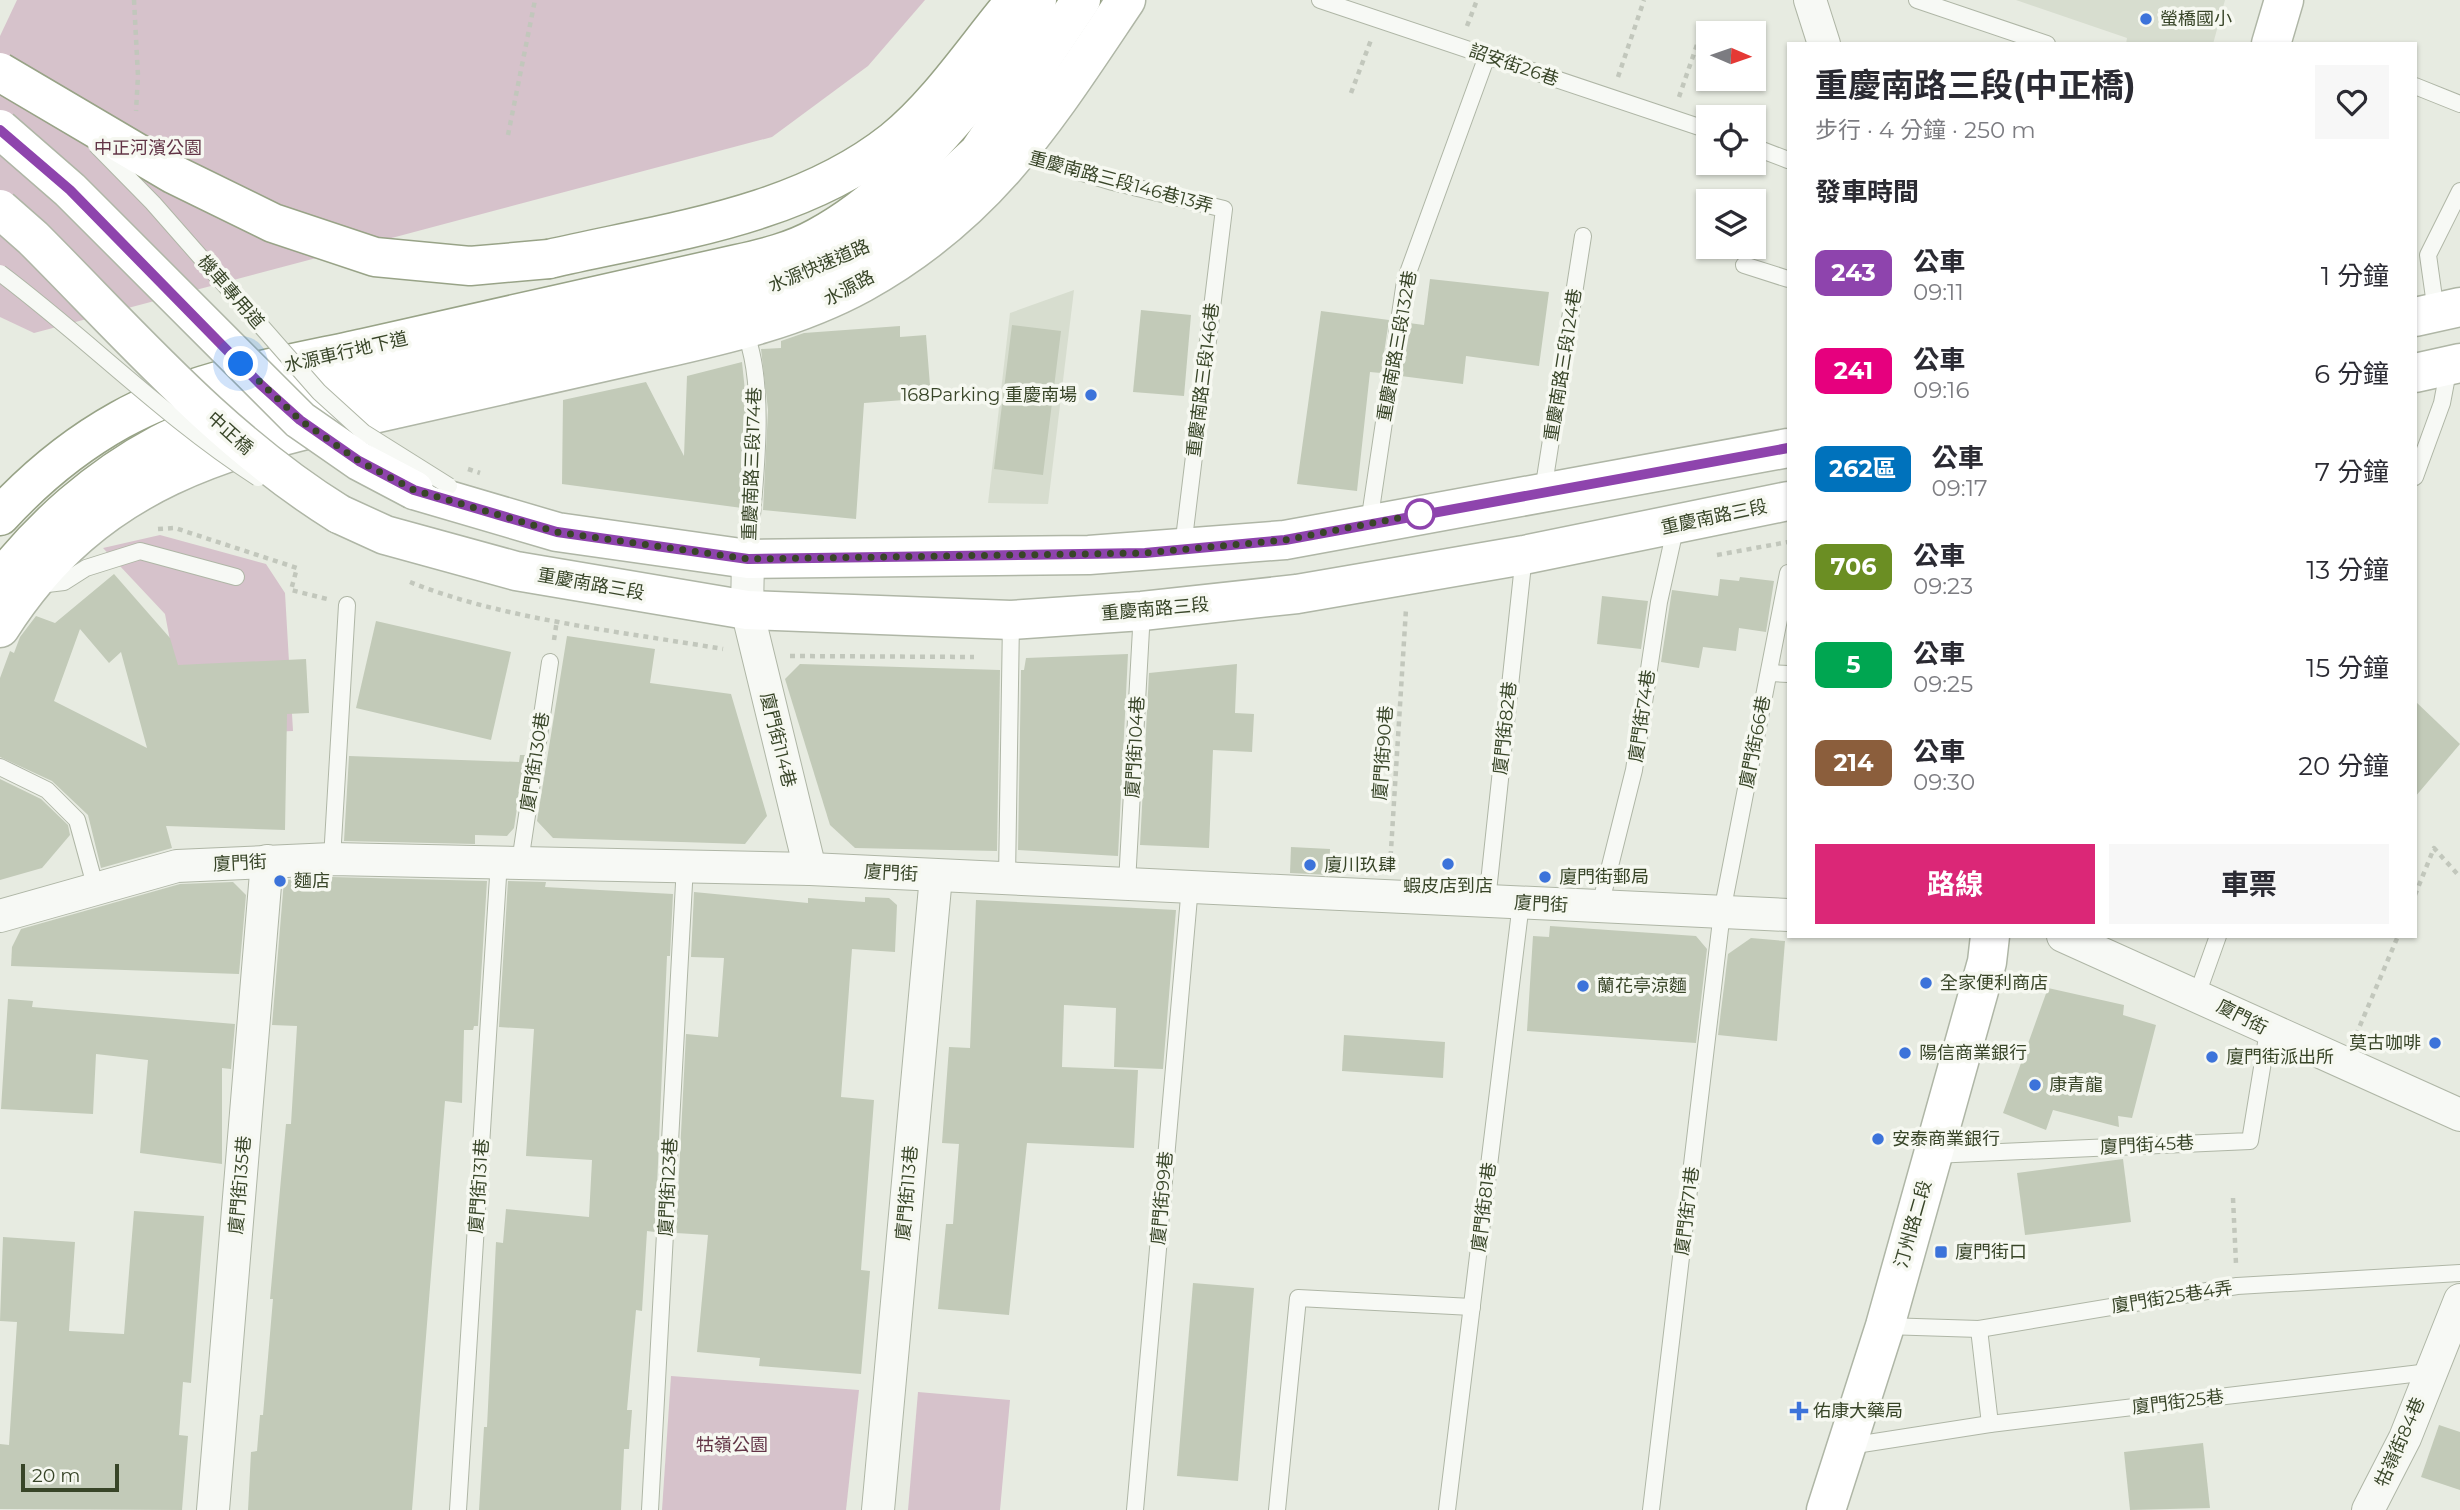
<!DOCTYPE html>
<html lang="zh-TW">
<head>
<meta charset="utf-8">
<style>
	body { margin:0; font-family:Montserrat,"Noto Sans TC",sans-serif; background:#f7f7f7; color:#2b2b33; height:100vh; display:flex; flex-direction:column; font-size:26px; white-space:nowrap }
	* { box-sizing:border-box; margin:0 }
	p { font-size:23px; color:#7c7c81 }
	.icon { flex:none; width:38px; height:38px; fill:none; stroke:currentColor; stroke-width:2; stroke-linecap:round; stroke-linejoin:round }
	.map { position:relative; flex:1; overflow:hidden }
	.side { position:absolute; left:1787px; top:42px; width:630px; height:896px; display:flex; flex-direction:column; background:#fff; border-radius:0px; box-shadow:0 2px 5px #0004 }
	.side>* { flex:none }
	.badge { padding:0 14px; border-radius:10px; font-size:24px; line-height:46px }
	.needle { width:46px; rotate:92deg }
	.buttons { position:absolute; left:1696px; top:21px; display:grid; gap:14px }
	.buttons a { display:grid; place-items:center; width:70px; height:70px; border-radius:0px; background:#fff; box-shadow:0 2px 5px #0004; font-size:35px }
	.scale { position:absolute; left:21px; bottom:18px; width:98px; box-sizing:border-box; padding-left:7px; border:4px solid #384528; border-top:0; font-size:19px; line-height:24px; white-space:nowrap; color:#384528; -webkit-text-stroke:5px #f6f8f1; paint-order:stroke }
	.you { position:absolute; width:35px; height:35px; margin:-18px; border:5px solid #fff; border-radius:50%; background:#1a73e8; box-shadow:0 0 0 10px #1a73e833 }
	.map>.badge { position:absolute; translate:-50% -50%; box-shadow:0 0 0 4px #fff }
	h2 { padding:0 28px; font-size:26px; line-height:63px }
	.round { display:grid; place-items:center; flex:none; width:74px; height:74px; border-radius:0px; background:#f7f7f7 }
	.head { display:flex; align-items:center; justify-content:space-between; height:119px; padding:0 28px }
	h1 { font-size:33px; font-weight:700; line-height:52px }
	.action { display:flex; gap:14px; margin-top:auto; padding:14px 28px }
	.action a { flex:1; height:80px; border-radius:0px; background:#db2777; color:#fff; font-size:28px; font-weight:700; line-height:80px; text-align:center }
	.action a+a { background:#f7f7f7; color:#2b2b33 }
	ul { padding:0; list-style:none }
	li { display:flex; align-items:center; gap:21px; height:98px; padding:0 28px }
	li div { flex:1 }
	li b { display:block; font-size:26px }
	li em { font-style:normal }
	li .badge { min-width:77px; font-weight:700; text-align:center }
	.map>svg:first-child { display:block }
	.built { fill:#d7ddcf }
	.green { fill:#d6c2cb }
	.building { fill:#c2cab8; fill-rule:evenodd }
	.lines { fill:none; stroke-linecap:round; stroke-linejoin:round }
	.lane-casing { stroke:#afb6a6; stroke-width:18 }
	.street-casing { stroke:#afb6a6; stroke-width:34 }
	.secondary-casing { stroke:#afb6a6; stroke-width:41 }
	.highway-casing { stroke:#98a387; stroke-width:41 }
	.path { stroke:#c2c7bc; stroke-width:4.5; stroke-dasharray:5 5; stroke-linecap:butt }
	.lane { stroke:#f7f9f5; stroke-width:16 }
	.street { stroke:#f7f9f5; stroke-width:32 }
	.secondary { stroke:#fff; stroke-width:38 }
	.highway { stroke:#fff; stroke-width:38 }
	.lane-bridge-casing { stroke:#afb6a6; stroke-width:18; stroke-linecap:butt }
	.secondary-bridge-casing { stroke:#afb6a6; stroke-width:41; stroke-linecap:butt }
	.highway-bridge-casing { stroke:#98a387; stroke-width:41; stroke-linecap:butt }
	.path-bridge { stroke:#c2c7bc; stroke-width:4.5; stroke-dasharray:5 5; stroke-linecap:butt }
	.lane-bridge { stroke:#f7f9f5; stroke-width:16 }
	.secondary-bridge { stroke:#fff; stroke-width:38 }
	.highway-bridge { stroke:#fff; stroke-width:38 }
	.line-casing { stroke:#fff; stroke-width:16 }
	.line { stroke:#8e44ad; stroke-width:10 }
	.walk { stroke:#384528; stroke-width:7; stroke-dasharray:0 12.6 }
	.poi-dot { fill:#3c73da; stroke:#f6f8f1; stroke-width:2.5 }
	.stop-dot { fill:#fff; stroke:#8e44ad; stroke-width:3.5 }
	.labels { text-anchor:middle; stroke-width:7; stroke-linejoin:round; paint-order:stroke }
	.poi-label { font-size:18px; fill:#384528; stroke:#f6f8f1; text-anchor:start }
	.street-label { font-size:18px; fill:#384528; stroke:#f6f8f1 }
	.park-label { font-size:18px; fill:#623446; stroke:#f6f8f1 }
</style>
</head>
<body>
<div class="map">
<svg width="2460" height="1510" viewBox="0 0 2460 1510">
	<rect width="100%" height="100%" fill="#e7ebe1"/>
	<g class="built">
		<path d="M2016,0H2225L2213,44H2126L2127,38Z"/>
		<path d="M1074,290L1048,504L988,503L1010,313Z"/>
	</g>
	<g class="green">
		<path d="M17,0H925L868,66L772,137L34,333L0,317V36Z"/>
		<path d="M160,535L266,564L285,593L293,731L188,736L165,614L103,548Z"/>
		<path d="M671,1376L859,1390L846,1510H662Z"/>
		<path d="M918,1392L1010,1400L1000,1510H908Z"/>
	</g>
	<g class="building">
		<path d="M1430,279L1549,292L1539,366L1466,356L1463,384L1401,376L1409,323L1424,325Z"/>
		<path d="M1141,310L1191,315L1184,396L1133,392Z"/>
		<path d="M1321,311L1389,320L1381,373L1370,372L1357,491L1297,484Z"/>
		<path d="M1012,325L1061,331L1043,475L994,469Z"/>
		<path d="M900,326V337L926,335L931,398L864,403L856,519L763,510L768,410L761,349L781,348V341L804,333Z"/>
		<path d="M742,362L747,411L742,508L562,484L563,400L646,382L684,456L687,376Z"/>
		<path d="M114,574L170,638L178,665L306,659L309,713L287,714L285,830L166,826L172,848L101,868L88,815L52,781L0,757V678L10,651L14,653L20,637L36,616L55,623ZM80,629L109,663L121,652L147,748L54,701Z"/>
		<path d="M1740,577L1774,581L1766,632L1739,628L1736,651L1703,647L1699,668L1661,662L1672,590L1718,596L1720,579L1739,581Z"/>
		<path d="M1602,596L1648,601L1641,649L1597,644Z"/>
		<path d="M376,621L511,652L491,740L356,708Z"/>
		<path d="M567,636L655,649L650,683L731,694L767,816L745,844L553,838L537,821Z"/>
		<path d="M1128,654L1118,856L1018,850L1021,670H1024L1026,658Z"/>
		<path d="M800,664L1000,670L997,851L855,848L830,825L785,679Z"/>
		<path d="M1237,664L1235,713L1254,714L1252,752L1213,750L1209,848L1140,845L1149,673Z"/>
		<path d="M2415,701L2460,744L2415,797Z"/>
		<path d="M520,755H525L514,828L507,836L475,835V844L344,841L349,756L519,762Z"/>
		<path d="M0,779L41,799L68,825L70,835L42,868L0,880Z"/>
		<path d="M1291,847L1330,849L1329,875L1290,873Z"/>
		<path d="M332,877L487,881L478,1026H474L473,1030H464L462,1103L445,1101L412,1510H248L251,1452L257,1451L260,1415H263L273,1299H270L286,1124H291L297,1026L272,1025L284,880Z"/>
		<path d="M508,881L546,882L545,887L673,894L670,956H667L655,1232L647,1231L642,1311L636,1310L627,1410H632L629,1449H624L621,1510H479L484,1427H487L496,1242L503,1243L506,1209L589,1217L592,1160L526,1156L534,1029L499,1027Z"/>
		<path d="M233,882L246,895L239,974L11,966L12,947L21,929L180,884Z"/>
		<path d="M694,892L808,903V898L865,902V897L889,898L897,905L895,952L852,949L841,1097L874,1100L861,1270L870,1271L861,1374L759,1366L760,1358L697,1352L708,1235L676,1233L686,1034L718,1037L724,958L691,957Z"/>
		<path d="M976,900L1176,910L1163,1069L1114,1067L1116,1008L1064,1005L1062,1067L1138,1070L1134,1148L1027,1143L1009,1315L938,1309L946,1224H953L959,1144L942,1143L949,1047L970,1048Z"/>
		<path d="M1550,926L1696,936L1707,949L1696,1043L1527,1031L1533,936L1549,937Z"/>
		<path d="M1751,938L1785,941L1777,1041L1718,1035L1728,954Z"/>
		<path d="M2048,988L2124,1005L2123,1015L2156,1025L2132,1118L2118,1116L2119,1127L2053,1110L2046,1130L2003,1113Z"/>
		<path d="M8,999L33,1001L32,1007L235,1024L231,1069L222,1068V1164L140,1153L148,1060L96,1054L93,1114L1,1109Z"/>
		<path d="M1344,1035L1445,1042L1443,1078L1342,1071Z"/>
		<path d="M2123,1159L2131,1222L2025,1235L2017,1173Z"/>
		<path d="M134,1211L204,1216L191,1383L183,1382L179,1435L188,1436L182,1510L0,1509V1444L9,1445L17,1322L0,1321L3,1237L75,1242L69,1331L124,1334Z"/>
		<path d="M1193,1283L1254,1288L1238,1481L1177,1476Z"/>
		<path d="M2439,1425L2460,1432V1490L2421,1477Z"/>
		<path d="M2203,1443L2210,1508L2130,1510L2124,1452Z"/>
	</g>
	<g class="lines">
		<g class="lane-casing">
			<g id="lane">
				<path d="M1320,0L1708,130"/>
				<path d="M1917,0L2047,44"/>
				<path d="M2415,86L2460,104"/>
				<path d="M1754,147L1788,160"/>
				<path d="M1019,154L1113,182L1224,209L1183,547"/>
				<path d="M1744,265L1788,279"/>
				<path d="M2436,312L2428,255L2460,191"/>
				<path d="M744,330C769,386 753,496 748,559"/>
				<path d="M2415,477L2442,403L2449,366"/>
				<path d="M1543,491L1583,236"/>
				<path d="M1369,523L1405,281L1487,56"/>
				<path d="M39,585L64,582L86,568L140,551L236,577"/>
				<path d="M1769,673L1788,674"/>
				<path d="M0,767L47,790L77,820L96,889"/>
				<path d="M332,859L347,605"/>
				<path d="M520,862L550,662"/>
				<path d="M1007,878L1011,620"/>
				<path d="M1127,883L1142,611"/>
				<path d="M1487,901L1524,555"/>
				<path d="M1600,906L1634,770L1659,602L1676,525"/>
				<path d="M2197,995L2218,936"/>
				<path d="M1933,1155L2250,1141L2268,1031"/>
				<path d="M1885,1326L1979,1329L2237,1286L2460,1273"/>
				<path d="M1979,1329L1990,1424"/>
				<path d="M1849,1446L1990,1424L2429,1372"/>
				<path d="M458,1510L499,861"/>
				<path d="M650,1510L685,865"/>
				<path d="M1135,1510L1190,886"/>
				<path d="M1277,1510L1298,1298L1472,1307"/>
				<path d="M1447,1510L1521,903"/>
				<path d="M1651,1510L1722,912L1788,573"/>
			</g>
		</g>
		<g class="street-casing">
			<g id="street">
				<path d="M1810,0L1824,44"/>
				<path d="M748,559L747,610L810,869"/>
				<path d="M0,916L177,866L332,859L810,869L1788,915"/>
				<path d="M2063,936L2460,1115"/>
				<path d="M213,1510L267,861"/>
				<path d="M878,1510L936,876"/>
				<path d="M2368,1510L2405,1438L2460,1300"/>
			</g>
		</g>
		<g class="secondary-casing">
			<g id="secondary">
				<path d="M2271,44L2284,0"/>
				<path d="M2415,317L2460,307"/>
				<path d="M2415,373L2460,363"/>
				<path d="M414,490L557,532L748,559L1089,555L1285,540L1788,448"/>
				<path d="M339,514L385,535L516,571L747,610L1011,620L1142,611L1297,594L1524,555L1788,501"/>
				<path d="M0,628C99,473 232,446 400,408C486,388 572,369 657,350C728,334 798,318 862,283C989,213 1048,116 1126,0"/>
				<path d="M1826,1510L1885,1326L1987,962L1990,936"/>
			</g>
		</g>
		<g class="highway-casing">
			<g id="highway">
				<path d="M549,259C666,232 797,217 893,141C936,106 970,56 1005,13"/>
				<path d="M0,516C35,478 75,445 120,420C193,379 283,366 364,348C488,320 613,292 737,264C765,258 793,251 818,237C881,203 942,137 986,81C1005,57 1020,27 1037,0"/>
				<path d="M0,581C42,526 98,477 160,444C223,411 313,396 383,380C505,352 627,323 749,295L809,274L874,242L908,217L978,153L1081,0"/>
			</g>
		</g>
		<g class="path">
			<path d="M134,0L138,76L136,111"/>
			<path d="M1467,26L1477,0"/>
			<path d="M1618,77L1644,0"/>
			<path d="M1351,93L1371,40"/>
			<path d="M1679,97L1702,30"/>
			<path d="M508,135L535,0"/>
			<path d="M158,529L175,528L297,568L291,590L327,599"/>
			<path d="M1717,555L1788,542"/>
			<path d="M410,582C501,619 624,632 723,649"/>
			<path d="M554,640L557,620"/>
			<path d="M790,656L974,657"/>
			<path d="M1390,866L1406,609"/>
			<path d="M2415,895L2434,848L2460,877"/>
			<path d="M2356,1035L2398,936"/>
			<path d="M2233,1198L2236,1264"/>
		</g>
		<use href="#lane" class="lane"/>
		<use href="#street" class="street"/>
		<use href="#secondary" class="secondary"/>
		<use href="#highway" class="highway"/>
		<g class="lane-bridge-casing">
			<g id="lane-bridge">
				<path d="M96,145L153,203L319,392L363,432L449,486"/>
				<path d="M0,273C88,339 166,419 258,478"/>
			</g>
		</g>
		<g class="secondary-bridge-casing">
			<g id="secondary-bridge">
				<path d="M0,129L70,190L300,420L359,461L414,490"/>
				<path d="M0,209L33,238C130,335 221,441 339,514"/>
			</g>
		</g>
		<g class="highway-bridge-casing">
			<path id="highway-bridge" d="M0,72L173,174L273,223L375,257L470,266L549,259"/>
		</g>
		<path class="path-bridge" d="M468,469L480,473"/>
		<use href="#lane-bridge" class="lane-bridge"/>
		<use href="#secondary-bridge" class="secondary-bridge"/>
		<use href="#highway-bridge" class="highway-bridge"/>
	</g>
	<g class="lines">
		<g class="line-casing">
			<path id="line" d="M0,130L70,190L260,384L300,420L359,461L414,490L557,532L748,559L1145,553L1285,540L1788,448"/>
		</g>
		<use href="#line" class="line"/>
		<path class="walk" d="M241,364L300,420L359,461L414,490L557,532L748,559L1145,553L1285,540L1420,514"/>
	</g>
	<g class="poi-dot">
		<circle cx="2146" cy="19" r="7"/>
		<circle cx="1091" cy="395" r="7"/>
		<circle cx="1448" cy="864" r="7"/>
		<circle cx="1310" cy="865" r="7"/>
		<circle cx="1545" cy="877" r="7"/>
		<circle cx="280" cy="881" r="7"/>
		<circle cx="1926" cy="983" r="7"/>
		<circle cx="1583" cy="986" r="7"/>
		<circle cx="2435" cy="1043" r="7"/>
		<circle cx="1905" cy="1053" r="7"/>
		<circle cx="2212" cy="1057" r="7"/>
		<circle cx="2035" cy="1085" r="7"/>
		<circle cx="1878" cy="1139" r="7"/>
		<rect x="1934" y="1245" width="14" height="14" rx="3.5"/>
		<path d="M1795.5 1400.5h7v7h7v7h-7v7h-7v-7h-7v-7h7z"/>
	</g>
	<circle class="stop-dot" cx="1420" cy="514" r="14"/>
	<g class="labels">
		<g class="poi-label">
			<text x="2160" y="25">螢橋國小</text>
			<text x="1077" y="401" text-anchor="end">168Parking 重慶南場</text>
			<text x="1324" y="871">廈川玖肆</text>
			<text x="1559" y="883">廈門街郵局</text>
			<text x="294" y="887">麵店</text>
			<text x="1448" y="892" text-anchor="middle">蝦皮店到店</text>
			<text x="1940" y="989">全家便利商店</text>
			<text x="1597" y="992">蘭花亭涼麵</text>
			<text x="2421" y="1049" text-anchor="end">莫古咖啡</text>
			<text x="1919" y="1059">陽信商業銀行</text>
			<text x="2226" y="1063">廈門街派出所</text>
			<text x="2049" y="1091">康青龍</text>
			<text x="1892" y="1145">安泰商業銀行</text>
			<text x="1955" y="1258">廈門街口</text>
			<text x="1813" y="1417">佑康大藥局</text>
		</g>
		<g class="street-label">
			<text transform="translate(1514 65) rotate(19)" y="6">詔安街26巷</text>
			<text transform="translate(1121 182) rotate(15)" y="6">重慶南路三段146巷13弄</text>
			<text transform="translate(819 266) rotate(-23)" y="6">水源快速道路</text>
			<text transform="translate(849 288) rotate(-28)" y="6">水源路</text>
			<text transform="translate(231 292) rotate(49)" y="6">機車專用道</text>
			<text transform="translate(1397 346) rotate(-80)" y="6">重慶南路三段132巷</text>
			<text transform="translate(346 352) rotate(-13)" y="6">水源車行地下道</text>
			<text transform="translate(1563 365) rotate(-81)" y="6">重慶南路三段124巷</text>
			<text transform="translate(1203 380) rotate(-83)" y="6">重慶南路三段146巷</text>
			<text transform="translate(230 433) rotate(42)" y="6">中正橋</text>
			<text transform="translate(752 464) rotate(-88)" y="6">重慶南路三段174巷</text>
			<text transform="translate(1714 517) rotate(-12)" y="6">重慶南路三段</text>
			<text transform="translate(591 584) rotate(10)" y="6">重慶南路三段</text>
			<text transform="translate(1155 609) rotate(-5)" y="6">重慶南路三段</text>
			<text transform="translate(1642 716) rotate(-82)" y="6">廈門街74巷</text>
			<text transform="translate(1505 728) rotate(-84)" y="6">廈門街82巷</text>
			<text transform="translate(778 740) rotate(76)" y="6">廈門街114巷</text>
			<text transform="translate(1755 742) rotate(-79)" y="6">廈門街66巷</text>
			<text transform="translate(1135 747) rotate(-87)" y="6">廈門街104巷</text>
			<text transform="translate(1383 753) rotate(-86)" y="6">廈門街90巷</text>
			<text transform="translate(535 762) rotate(-81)" y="6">廈門街130巷</text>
			<text transform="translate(240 863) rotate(-3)" y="6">廈門街</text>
			<text transform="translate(891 873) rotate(3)" y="6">廈門街</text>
			<text transform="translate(1541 904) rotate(3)" y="6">廈門街</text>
			<text transform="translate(2242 1017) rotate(27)" y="6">廈門街</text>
			<text transform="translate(2147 1145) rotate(-3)" y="6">廈門街45巷</text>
			<text transform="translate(240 1185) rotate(-85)" y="6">廈門街135巷</text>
			<text transform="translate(479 1186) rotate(-86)" y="6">廈門街131巷</text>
			<text transform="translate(668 1187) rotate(-87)" y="6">廈門街123巷</text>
			<text transform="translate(907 1193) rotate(-85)" y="6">廈門街113巷</text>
			<text transform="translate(1162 1198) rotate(-85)" y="6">廈門街99巷</text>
			<text transform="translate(1484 1207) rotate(-83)" y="6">廈門街81巷</text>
			<text transform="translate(1687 1211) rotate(-83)" y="6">廈門街71巷</text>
			<text transform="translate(1913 1224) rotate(-74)" y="6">汀州路二段</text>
			<text transform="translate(2172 1297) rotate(-9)" y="6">廈門街25巷4弄</text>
			<text transform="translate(2178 1402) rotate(-7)" y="6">廈門街25巷</text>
			<text transform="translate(2400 1442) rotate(-66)" y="6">牯嶺街84巷</text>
		</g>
		<g class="park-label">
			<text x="148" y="154">中正河濱公園</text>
			<text x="732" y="1451">牯嶺公園</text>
		</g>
	</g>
</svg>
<div class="buttons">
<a><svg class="needle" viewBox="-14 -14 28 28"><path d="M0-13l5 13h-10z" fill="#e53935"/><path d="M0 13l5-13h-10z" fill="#7c7c81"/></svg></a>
<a><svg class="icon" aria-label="locate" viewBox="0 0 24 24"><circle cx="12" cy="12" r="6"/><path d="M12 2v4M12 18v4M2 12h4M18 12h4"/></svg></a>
<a><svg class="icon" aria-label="layers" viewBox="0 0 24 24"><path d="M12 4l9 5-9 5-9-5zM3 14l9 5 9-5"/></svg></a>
</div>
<div class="scale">20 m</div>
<div class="you" style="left:241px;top:364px"></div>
<section class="side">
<div class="head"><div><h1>重慶南路三段(中正橋)</h1><p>步行 · 4 分鐘 · 250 m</p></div><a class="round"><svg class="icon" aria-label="heart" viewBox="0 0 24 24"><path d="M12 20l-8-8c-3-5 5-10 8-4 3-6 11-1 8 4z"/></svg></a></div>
<h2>發車時間</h2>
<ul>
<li><span class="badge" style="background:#8e44ad;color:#fff">243</span><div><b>公車</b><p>09:11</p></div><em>1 分鐘</em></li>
<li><span class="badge" style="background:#e6007e;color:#fff">241</span><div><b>公車</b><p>09:16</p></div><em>6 分鐘</em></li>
<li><span class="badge" style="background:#0072bc;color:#fff">262區</span><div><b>公車</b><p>09:17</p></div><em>7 分鐘</em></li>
<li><span class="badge" style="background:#6b8e23;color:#fff">706</span><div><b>公車</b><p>09:23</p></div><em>13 分鐘</em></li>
<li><span class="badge" style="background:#00a651;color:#fff">5</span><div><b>公車</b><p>09:25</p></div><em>15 分鐘</em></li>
<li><span class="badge" style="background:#8b5e3c;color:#fff">214</span><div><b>公車</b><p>09:30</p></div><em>20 分鐘</em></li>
</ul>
<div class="action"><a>路線</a><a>車票</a></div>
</section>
</div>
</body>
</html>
